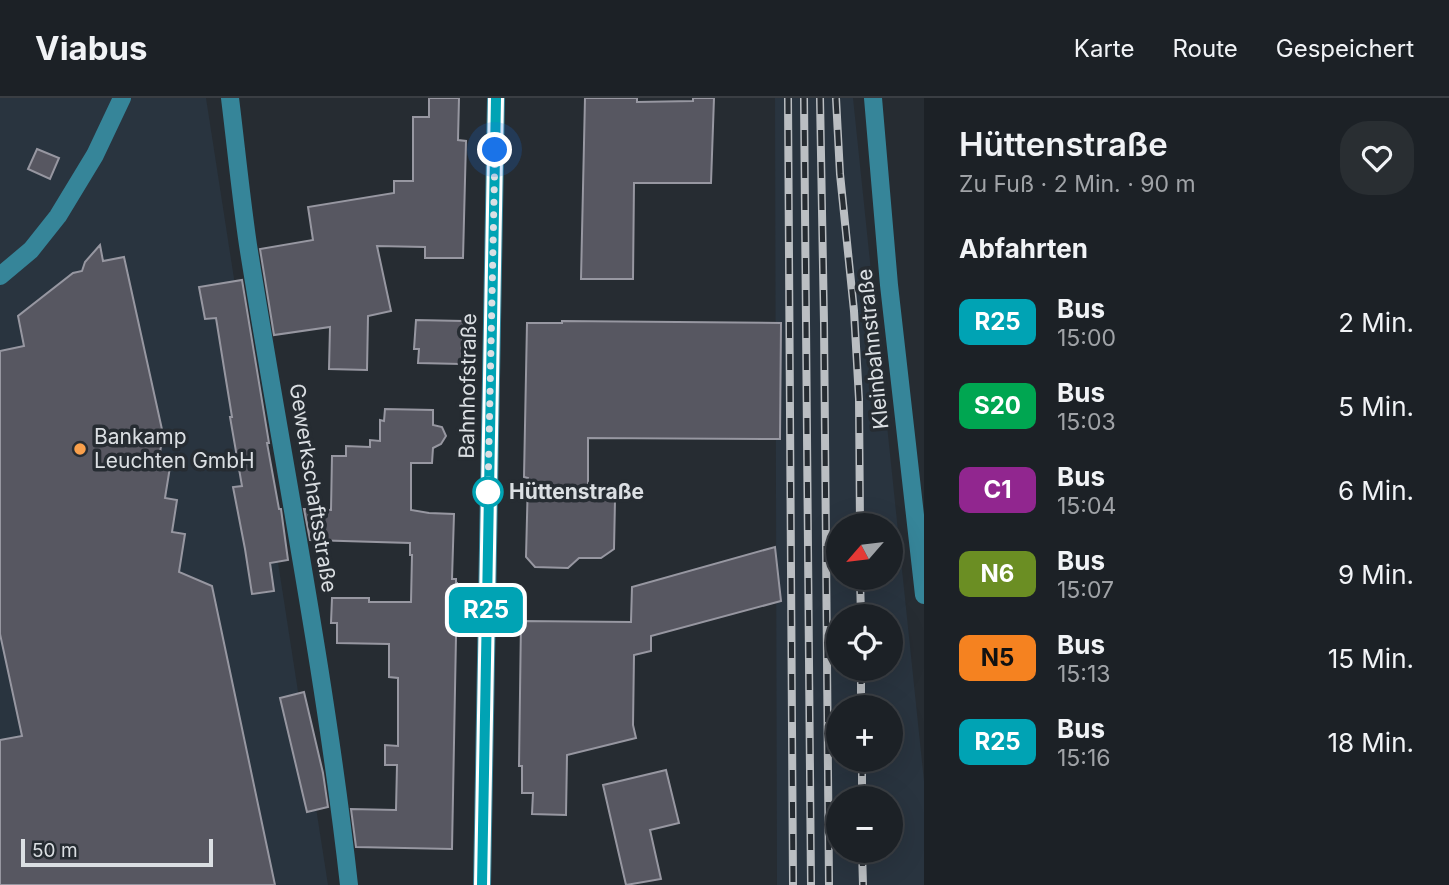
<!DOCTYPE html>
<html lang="de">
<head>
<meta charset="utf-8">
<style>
	body { margin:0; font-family:Inter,sans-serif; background:#292e32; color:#f1f3f6; height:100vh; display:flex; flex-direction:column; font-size:26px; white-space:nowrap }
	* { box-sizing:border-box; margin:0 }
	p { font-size:23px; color:#a0a3a7 }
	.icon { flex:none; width:38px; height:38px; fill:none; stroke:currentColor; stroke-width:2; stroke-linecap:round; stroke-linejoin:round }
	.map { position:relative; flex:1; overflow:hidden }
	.sheet { display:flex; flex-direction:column; background:#1c2126; width:525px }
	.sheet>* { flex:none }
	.badge { padding:0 14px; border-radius:10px; font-size:24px; line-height:46px }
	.needle { width:46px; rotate:242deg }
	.tools { position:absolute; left:826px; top:415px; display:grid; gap:14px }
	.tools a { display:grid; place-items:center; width:77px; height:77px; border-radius:50%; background:#1c2126; box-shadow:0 7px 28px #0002,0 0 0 2px #3a3e43; font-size:35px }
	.scale { position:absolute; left:21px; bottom:18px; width:192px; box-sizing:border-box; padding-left:7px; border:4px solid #dbdfe3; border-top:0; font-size:19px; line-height:24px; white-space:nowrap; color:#dbdfe3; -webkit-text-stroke:5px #262c32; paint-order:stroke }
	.you { position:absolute; width:35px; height:35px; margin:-18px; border:5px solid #fff; border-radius:50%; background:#1a73e8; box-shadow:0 0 0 10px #1a73e833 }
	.map>.badge { position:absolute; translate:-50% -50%; box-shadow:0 0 0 4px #fff }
	h2 { padding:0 35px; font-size:26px; line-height:63px }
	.round { display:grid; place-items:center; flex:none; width:74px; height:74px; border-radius:28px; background:#292e32 }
	.head { display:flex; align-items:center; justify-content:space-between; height:119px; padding:0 35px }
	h1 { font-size:33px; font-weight:600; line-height:52px }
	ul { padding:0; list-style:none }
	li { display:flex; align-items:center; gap:21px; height:84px; padding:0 35px }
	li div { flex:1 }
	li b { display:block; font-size:26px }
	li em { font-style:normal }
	li .badge { min-width:77px; font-weight:700; text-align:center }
	header { display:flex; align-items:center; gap:42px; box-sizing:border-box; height:98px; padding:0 35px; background:#1c2126; border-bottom:2px solid #3a3e43 }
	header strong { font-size:33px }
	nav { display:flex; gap:38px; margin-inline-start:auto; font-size:24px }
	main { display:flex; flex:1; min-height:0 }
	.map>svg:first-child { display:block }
	.built { fill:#29343f; fill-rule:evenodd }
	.building { fill:#575761; stroke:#9797a1; stroke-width:2 }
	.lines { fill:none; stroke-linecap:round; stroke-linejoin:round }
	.minor { stroke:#368599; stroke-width:18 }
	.rail-casing { stroke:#babec2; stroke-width:8 }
	.rail { stroke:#262c32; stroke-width:5; stroke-dasharray:16; stroke-linecap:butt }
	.line-casing { stroke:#fff; stroke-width:16 }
	.line { stroke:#00a3b4; stroke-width:10 }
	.walk { stroke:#dbdfe3; stroke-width:7; stroke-dasharray:0 12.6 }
	.poi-dot { fill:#f9a04c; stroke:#262c32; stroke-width:2.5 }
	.stop-dot { fill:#fff; stroke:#00a3b4; stroke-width:3.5 }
	.labels { text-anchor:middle; stroke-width:7; stroke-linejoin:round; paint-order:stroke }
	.street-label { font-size:21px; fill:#dbdfe3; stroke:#262c32 }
	.poi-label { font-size:21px; fill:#dbdfe3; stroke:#262c32; text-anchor:start }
	.stop-label { font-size:21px; font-weight:bold; fill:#dbdfe3; stroke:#262c32; text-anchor:start }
</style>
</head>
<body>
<header>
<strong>Viabus</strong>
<nav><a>Karte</a><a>Route</a><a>Gespeichert</a></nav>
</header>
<main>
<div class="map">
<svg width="924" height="787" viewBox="0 0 924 787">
	<rect width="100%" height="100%" fill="#262c32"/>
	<g class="built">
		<path d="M0,0H206L328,787H0Z"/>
		<path d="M775,0H853L924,683V787H777ZM838,427H891V480H838ZM838,518H891V570H838ZM838,609H891V662H838ZM838,700H891V752H838Z"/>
	</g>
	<g class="building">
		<path d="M429,0H459L458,42L466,43L463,160H425V149L377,148L391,213L368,218L367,272L329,271L330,229L274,237L260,151L313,142L308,109L394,95V83H413V19H429Z"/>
		<path d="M585,0H637V4L693,3V0H714L711,85H634L633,181H581Z"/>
		<path d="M37,51L59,60L50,81L28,71Z"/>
		<path d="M100,147L103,163L124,159L163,336L158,367L170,369L165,400L177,402L172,434L185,436L179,474L212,488L275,787H0V642L22,638L0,536V253L24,248L18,218L73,175L82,173L85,164Z"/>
		<path d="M242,182L269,345H267L279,411H281L288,462L270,465L274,493L252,496L245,451L233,389L242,388L230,319H232L225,276L216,220L205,221L199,189Z"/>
		<path d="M416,222L463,223L461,266L418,265L419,251H414Z"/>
		<path d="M562,223L781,225L780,341L588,340V391H605L615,402L614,451L601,460H579L568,470L535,469L526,459L528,380L524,379L527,225H562Z"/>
		<path d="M385,311L433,312V327L442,329L446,338L441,346L433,350L432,365H411V412L429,415L454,416L452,481H456V485H457L452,751L356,749L351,711L396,712L397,667H385V647L398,648V580L389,579V546L337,545V525H331L332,500H369V504H411L412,457H410V445L310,442L304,411L331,412L332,358H346V348L370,349V342L380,343V322L384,323Z"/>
		<path d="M775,449L781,503L651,538V553L634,557L633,627L636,640L567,657L566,717L532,716L533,695H522V668H519L521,523L631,524L632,489Z"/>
		<path d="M304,594L323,675L328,709L307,714L280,600Z"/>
		<path d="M666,672L679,725L650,732L661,781L626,787L603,687Z"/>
	</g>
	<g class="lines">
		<g class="minor">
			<path d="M230,0C236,49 241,99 248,147C282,361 325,572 349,787"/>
			<path d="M873,0L889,187L924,497"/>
			<path d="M0,178L31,152L58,118L95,57L122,0"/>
			<path d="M482,787L496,0"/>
		</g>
		<g class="rail-casing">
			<g id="rail">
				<path d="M788,0L793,787"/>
				<path d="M804,0L811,787"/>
				<path d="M820,0L824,225L829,787"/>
				<path d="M836,0L840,76L854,213L859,301L860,427"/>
				<path d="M860,480L861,518"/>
				<path d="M861,570V609"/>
				<path d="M862,662V700"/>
				<path d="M862,752L863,787"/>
			</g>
		</g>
		<use href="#rail" class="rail"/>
	</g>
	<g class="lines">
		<g class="line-casing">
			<path id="line" d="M482,787L496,0"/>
		</g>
		<use href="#line" class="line"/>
		<path class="walk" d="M488,394L495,52"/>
	</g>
	<circle class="poi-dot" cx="80" cy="351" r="7"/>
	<circle class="stop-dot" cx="488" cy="394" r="14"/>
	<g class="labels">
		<g class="street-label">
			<text transform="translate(873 251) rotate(-96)" y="7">Kleinbahnstraße</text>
			<text transform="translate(468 288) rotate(-89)" y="7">Bahnhofstraße</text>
			<text transform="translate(313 390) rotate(81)" y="7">Gewerkschaftsstraße</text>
		</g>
		<g class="poi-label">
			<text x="94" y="346">Bankamp<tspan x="94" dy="24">Leuchten GmbH</tspan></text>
		</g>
		<g class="stop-label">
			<text x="509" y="401">Hüttenstraße</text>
		</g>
	</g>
</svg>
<div class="tools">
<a><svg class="needle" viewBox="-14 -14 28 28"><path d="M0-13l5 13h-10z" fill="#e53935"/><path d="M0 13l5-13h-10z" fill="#a0a3a7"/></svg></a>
<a><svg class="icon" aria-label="locate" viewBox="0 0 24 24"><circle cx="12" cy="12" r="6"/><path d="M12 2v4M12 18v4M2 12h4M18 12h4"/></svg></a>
<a>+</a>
<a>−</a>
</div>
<div class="scale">50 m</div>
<div class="you" style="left:495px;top:52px"></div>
<b class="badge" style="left:486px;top:512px;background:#00a3b4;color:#fff">R25</b>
</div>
<section class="sheet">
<div class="head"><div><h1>Hüttenstraße</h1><p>Zu Fuß · 2 Min. · 90 m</p></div><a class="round"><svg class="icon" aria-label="heart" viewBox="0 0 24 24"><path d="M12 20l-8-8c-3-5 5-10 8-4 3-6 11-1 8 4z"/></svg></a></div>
<h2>Abfahrten</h2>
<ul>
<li><span class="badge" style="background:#00a3b4;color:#fff">R25</span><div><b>Bus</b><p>15:00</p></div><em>2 Min.</em></li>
<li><span class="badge" style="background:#00a651;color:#fff">S20</span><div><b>Bus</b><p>15:03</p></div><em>5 Min.</em></li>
<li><span class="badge" style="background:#91268f;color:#fff">C1</span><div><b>Bus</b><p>15:04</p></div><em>6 Min.</em></li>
<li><span class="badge" style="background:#6b8e23;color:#fff">N6</span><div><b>Bus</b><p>15:07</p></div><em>9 Min.</em></li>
<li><span class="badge" style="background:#f58220;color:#111">N5</span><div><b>Bus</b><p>15:13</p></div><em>15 Min.</em></li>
<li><span class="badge" style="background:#00a3b4;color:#fff">R25</span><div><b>Bus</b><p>15:16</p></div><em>18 Min.</em></li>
</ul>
</section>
</main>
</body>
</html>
